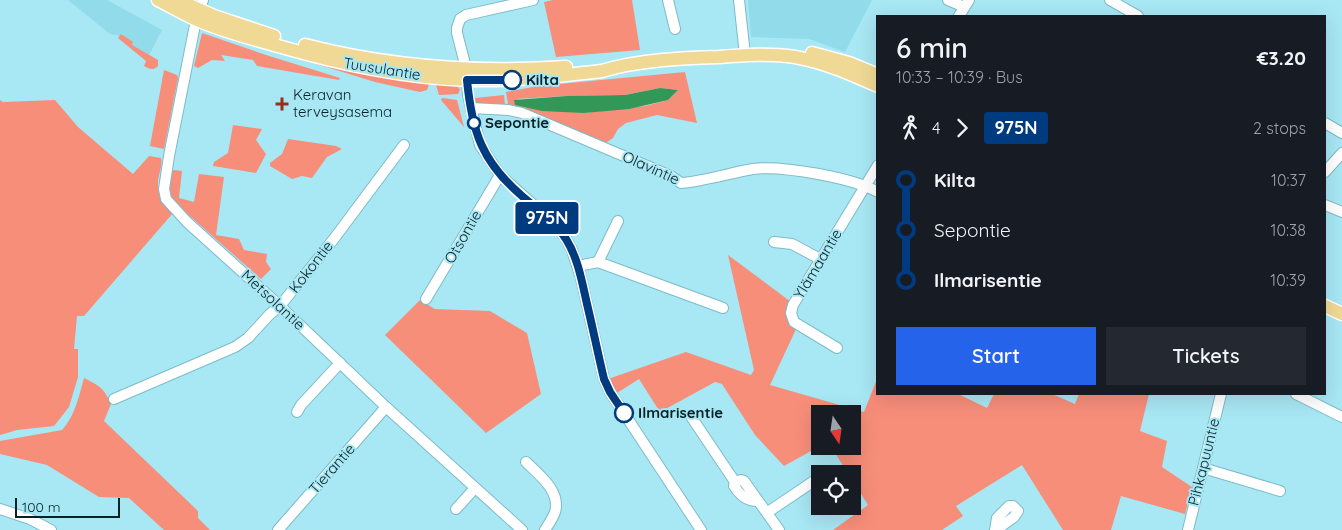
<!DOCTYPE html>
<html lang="en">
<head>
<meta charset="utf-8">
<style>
	body { margin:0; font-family:Quicksand,sans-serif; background:#242831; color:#f1f3f6; height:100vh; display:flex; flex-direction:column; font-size:19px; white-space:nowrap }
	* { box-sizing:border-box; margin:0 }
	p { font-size:16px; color:#9ea1a6 }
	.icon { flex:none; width:28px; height:28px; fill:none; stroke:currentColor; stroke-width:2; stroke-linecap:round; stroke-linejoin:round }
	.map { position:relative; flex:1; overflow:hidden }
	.sheet { position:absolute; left:876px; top:15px; width:450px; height:380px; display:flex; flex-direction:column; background:#171b24; border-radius:0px; box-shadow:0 5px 20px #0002 }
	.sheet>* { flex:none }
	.badge { padding:0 10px; border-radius:4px; font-size:18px; line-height:32px }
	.needle { width:32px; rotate:167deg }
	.fabs { position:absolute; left:811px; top:405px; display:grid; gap:10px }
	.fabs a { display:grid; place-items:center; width:50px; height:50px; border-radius:0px; background:#171b24; box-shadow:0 5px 20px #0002; font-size:25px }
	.scale { position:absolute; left:15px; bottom:12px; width:105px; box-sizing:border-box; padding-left:5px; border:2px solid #082328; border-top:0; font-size:14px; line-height:18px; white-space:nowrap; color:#082328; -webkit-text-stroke:4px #a8e7f4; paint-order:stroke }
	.map>.badge { position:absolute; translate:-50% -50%; box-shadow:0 0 0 2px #fff }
	.legs { display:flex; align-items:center; gap:8px; height:55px; padding:0 20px; font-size:16px }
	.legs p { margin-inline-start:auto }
	.headline { display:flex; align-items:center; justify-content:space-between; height:85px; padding:0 20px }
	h1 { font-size:28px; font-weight:600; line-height:38px }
	.action { display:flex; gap:10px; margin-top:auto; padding:10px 20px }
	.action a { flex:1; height:58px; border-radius:0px; background:#2563eb; color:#fff; font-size:20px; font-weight:600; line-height:58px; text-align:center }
	.action a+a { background:#242831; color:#f1f3f6 }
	ul { padding:0 20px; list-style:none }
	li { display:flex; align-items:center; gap:18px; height:50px; font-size:19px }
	li i { display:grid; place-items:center; width:8px; height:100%; margin:0 6px; background:currentColor }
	li i::after { content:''; width:12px; height:12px; margin:-6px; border:4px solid; border-radius:50%; background:#171b24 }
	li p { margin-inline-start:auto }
	li:first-child i { background:linear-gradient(#0000 50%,currentColor 0) }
	li:last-child i { background:linear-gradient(currentColor 50%,#0000 0) }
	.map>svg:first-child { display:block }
	.built { fill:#92dbea }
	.green { fill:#f78e7a; fill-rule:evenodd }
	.water { fill:#339757 }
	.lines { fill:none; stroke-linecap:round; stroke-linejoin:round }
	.minor-casing { stroke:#7dbbc8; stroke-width:12 }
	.major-casing { stroke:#fff; stroke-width:15 }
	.minor { stroke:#fff; stroke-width:10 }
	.major { stroke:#efd995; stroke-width:12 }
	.line-1-casing { stroke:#fff; stroke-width:11 }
	.line-1 { stroke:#003b80; stroke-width:8 }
	.stop-1-dot { fill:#fff; stroke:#003b80; stroke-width:2.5 }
	.poi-dot { fill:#982e1d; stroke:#a8e7f4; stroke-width:2 }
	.labels { text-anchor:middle; stroke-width:4; stroke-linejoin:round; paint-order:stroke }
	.street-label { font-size:15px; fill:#082328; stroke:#a8e7f4 }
	.stop-label { font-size:15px; font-weight:bold; fill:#082328; stroke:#a8e7f4; text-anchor:start }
	.poi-label { font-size:15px; fill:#082328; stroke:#a8e7f4; text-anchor:start }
</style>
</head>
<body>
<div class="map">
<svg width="1342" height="530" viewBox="0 0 1342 530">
	<rect width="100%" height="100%" fill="#a8e7f4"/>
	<g class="built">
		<path d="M68,0H107L162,30L149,55L132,45L122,34L120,36L110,34Z"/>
		<path d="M748,0H872L845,52L809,39L751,37Z"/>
	</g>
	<g class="green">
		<path d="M553,0H632L640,50L556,57L544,2Z"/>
		<path d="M202,33L266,55L340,78L339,80L257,66L253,60L221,55L225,61L212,60L198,68L194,66Z"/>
		<path d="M121,34L133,42L132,45L158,60V66C153,71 150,69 144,66L146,61L118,38Z"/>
		<path d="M265,48L427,80L429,84L427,90L420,92L375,82Z"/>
		<path d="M164,70L177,75L178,78L164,149L150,146Z"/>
		<path d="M685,72L697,123L657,115L626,123L618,129L613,138L604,144L509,110L506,92L538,86ZM660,88L678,90L668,100L645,106L584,113L515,99L567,96L625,95Z"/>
		<path d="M439,79L456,84L460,90L458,94L439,95L436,85Z"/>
		<path d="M504,95L505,106L481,107L476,103L475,98Z"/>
		<path d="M442,98L457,100L464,127L441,100Z"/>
		<path d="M0,100L3,102L55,100L78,127L133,174L149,156L161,158C163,168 157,176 158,186C158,197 165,206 173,213L84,316H77L74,349H78V377L69,407L54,426L17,430L0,435Z"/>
		<path d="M233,125L262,129L256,140L266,154L256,173L213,166L214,162L228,153Z"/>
		<path d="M288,139L336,146L342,149L327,157L312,178L302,176L292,179L270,166V163L282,154Z"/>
		<path d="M174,170L182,171L179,198L194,202L199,174L224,177L216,235L239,239L244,250L267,254L266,262L271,269L261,279L174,202C168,190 169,184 172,172Z"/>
		<path d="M728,255L791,302L797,327L770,385L864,412L877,379L878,394H958L987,408L994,394H1052L1075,404L1079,394H1149L1140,431L1167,441L1162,467L1192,487L1185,514L1121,496L1111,530H1063L1022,465L956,506L963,516L942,530H833L868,505L853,481L852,474H848L831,446H852V414H820V446L784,466L755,435L722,384L715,382L660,412L639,379L617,393L608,379L686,352L751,375L754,370Z"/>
		<path d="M420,300L435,309L490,311L527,333L541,394L486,433L385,335Z"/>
		<path d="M84,378C101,387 103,387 111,404L104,421L198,511V518L210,530H164L129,498L99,497L47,465L0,454V441L62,430C75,416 79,396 84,378Z"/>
	</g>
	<path class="water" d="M660,88L678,90L668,100L629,109L584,113L542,111L515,105L514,100L567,96L625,95Z"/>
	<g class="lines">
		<g class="minor-casing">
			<g id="minor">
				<path d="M203,0L195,25L169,156L164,189L166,199L187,222L280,306L386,407L522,530"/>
				<path d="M533,0L466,15L460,19L457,28V33L466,68L468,95L480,145L500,175L549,219L565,237L572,250L581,278L604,379L610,392L701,530"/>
				<path d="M668,0L675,29"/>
				<path d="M739,0L745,55"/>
				<path d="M948,0L964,7"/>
				<path d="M1110,0L1138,16"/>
				<path d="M959,16L969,0"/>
				<path d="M471,108L509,110L522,113L671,176L681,183C706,181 729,173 753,169C782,165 853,178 878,192"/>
				<path d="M1325,123L1342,133"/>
				<path d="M1325,172L1342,153"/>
				<path d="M1325,205L1342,212"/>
				<path d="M774,242L792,244L820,259"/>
				<path d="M598,262L618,221"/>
				<path d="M578,266L598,262L723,308"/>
				<path d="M426,299L500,175"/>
				<path d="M837,348L794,322L791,313L793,305L878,165"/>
				<path d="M1296,394L1342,417"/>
				<path d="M114,399L235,347L248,338L270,314L280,306L333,240L404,145"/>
				<path d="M297,412L301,405L340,363"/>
				<path d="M692,418L735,482"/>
				<path d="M526,462C539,475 561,491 555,512C553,518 548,525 545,530"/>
				<path d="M1203,468L1280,491"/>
				<path d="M758,501C746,501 740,495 734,486L735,482L741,480L744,481L779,530"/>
				<path d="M0,509L30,519L51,530"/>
				<path d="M456,509L475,488"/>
				<path d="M768,512L820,477"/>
				<path d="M278,530L386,407"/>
				<path d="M995,530L997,518L1009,506H1013L1018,511L1014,517L996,530"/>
				<path d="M1188,530L1221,394"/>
			</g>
		</g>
		<g class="major-casing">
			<g id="major">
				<path d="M158,0C170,6 182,13 195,19C221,31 250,38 278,46C341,64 404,78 469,80C514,81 558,76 602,71C638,60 682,58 719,57C744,55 770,53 795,57C824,62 851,74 878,86"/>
				<path d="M178,0L214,16L274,36"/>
				<path d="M305,45C390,67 479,73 566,67"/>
				<path d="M812,53L849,63L878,75"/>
				<path d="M1325,306L1342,314"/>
			</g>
		</g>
		<use href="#minor" class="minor"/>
		<use href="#major" class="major"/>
	</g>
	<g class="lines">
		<g class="line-1-casing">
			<path id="line-1" d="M512,80H467C472,132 482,162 522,196C537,209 555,222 566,239C578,258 582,282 587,304C593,329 598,354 604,379L610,392L624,413"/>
		</g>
		<use href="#line-1" class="line-1"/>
	</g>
	<g class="stop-1-dot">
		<circle cx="512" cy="80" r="9"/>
		<circle cx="474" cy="123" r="6"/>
		<circle cx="624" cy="413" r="9"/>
	</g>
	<path class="poi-dot" d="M279.5 96.5h5v5h5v5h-5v5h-5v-5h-5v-5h5z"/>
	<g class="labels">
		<g class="street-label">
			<text transform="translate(382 69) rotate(9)" y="5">Tuusulantie</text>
			<text transform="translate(651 168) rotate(24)" y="5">Olavintie</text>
			<text transform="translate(463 237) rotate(-60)" y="5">Otsontie</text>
			<text transform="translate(818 264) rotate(-59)" y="5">Ylämaantie</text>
			<text transform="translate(311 267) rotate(-52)" y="5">Kokontie</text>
			<text transform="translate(273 300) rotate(43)" y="5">Metsolantie</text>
			<text transform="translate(1204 462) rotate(-76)" y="5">Pihkapuuntie</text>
			<text transform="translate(332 469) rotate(-49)" y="5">Tierantie</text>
		</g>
		<g class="stop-label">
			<text x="526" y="85">Kilta</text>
			<text x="485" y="128">Sepontie</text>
			<text x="638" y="418">Ilmarisentie</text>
		</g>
		<g class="poi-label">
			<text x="293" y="100">Keravan<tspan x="293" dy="17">terveysasema</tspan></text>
		</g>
	</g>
</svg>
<div class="fabs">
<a><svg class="needle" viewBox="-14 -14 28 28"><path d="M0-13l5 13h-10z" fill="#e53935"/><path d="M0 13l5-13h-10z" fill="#9ea1a6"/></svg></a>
<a><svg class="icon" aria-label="locate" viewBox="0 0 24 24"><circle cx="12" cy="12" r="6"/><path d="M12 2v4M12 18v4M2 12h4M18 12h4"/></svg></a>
</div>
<div class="scale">100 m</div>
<b class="badge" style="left:547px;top:218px;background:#003b80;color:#fff">975N</b>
<section class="sheet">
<div class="headline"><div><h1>6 min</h1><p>10:33 – 10:39 · Bus</p></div><b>€3.20</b></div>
<div class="legs"><svg class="icon" aria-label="walk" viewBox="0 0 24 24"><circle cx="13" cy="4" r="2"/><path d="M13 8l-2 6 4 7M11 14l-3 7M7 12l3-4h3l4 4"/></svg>4<svg class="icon" aria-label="forward" viewBox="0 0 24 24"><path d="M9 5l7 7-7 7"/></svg><b class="badge" style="background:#003b80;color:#fff">975N</b><p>2 stops</p></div>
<ul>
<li><i style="color:#003b80"></i><b>Kilta</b><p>10:37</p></li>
<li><i style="color:#003b80"></i><span>Sepontie</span><p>10:38</p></li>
<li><i style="color:#003b80"></i><b>Ilmarisentie</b><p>10:39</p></li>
</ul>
<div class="action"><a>Start</a><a>Tickets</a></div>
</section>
</div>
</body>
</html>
